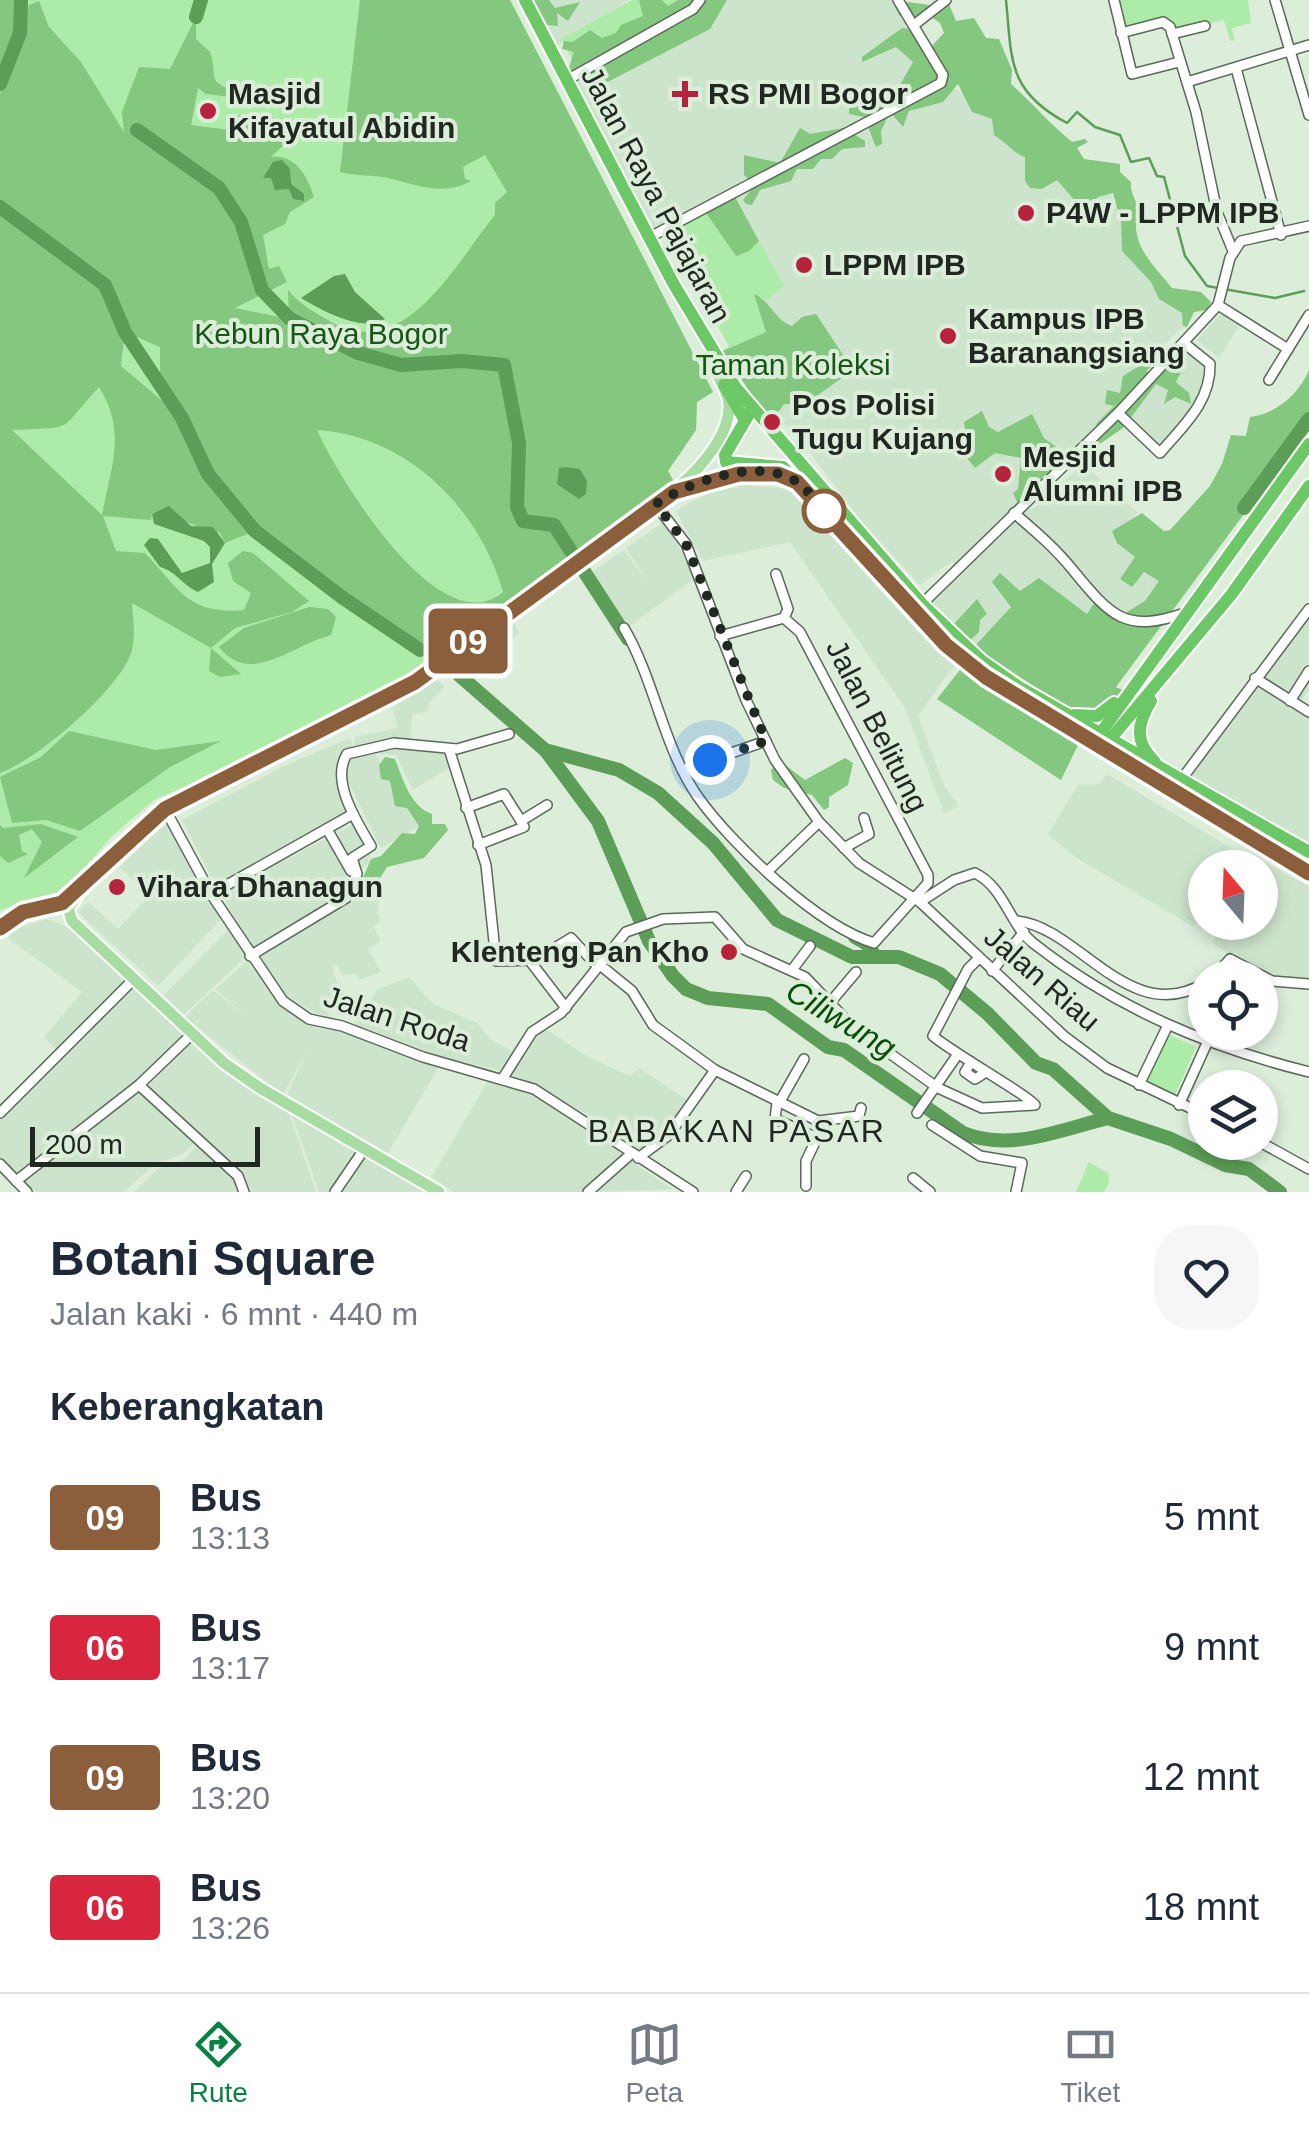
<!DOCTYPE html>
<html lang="id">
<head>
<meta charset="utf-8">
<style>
	body { margin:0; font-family:Arial,sans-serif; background:#f6f6f7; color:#1f2937; height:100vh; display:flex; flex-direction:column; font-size:38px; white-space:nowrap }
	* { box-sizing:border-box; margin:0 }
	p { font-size:32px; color:#747a83 }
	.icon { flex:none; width:55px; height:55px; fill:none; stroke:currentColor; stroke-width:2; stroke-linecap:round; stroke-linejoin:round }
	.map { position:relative; height:1192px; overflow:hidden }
	.drawer { display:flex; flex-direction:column; background:#fff; flex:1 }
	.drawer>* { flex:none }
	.badge { padding:0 20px; border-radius:8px; font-size:35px; line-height:65px }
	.needle { width:65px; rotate:341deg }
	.controls { position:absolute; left:1188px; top:850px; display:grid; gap:20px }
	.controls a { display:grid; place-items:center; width:90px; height:90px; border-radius:50%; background:#fff; box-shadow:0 5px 15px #0003; font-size:50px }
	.scale { position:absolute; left:30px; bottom:25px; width:230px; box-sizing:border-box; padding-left:10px; border:5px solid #212821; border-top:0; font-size:28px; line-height:35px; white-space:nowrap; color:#212821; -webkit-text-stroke:8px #dcedda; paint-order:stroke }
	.you { position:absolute; width:50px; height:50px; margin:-25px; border:8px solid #fff; border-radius:50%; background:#1a73e8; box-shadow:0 0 0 15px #1a73e833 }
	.map>.badge { position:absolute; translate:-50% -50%; box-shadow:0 0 0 5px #fff }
	h2 { padding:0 50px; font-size:38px; line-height:90px }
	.round { display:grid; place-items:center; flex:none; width:105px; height:105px; border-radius:40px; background:#f6f6f7 }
	.headline { display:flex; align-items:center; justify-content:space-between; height:170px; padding:0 50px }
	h1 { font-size:48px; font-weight:800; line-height:75px }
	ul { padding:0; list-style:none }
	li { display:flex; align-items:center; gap:30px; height:130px; padding:0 50px }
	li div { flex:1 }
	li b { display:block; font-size:38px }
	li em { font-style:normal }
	li .badge { min-width:110px; font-weight:700; text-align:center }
	.tabs { display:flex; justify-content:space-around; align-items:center; height:140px; border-top:2px solid #e0e1e3; background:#fff; font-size:28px; color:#747a83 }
	.tabs a { display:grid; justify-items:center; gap:5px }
	.tabs .on { color:#0b8043 }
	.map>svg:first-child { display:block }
	.built { fill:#cde4cc }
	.green { fill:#adeba8 }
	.forest { fill:#84c77f; fill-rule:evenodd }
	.water { fill:#5c9e58 }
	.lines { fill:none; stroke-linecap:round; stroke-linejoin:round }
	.stream { stroke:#5c9e58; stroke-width:2.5 }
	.river { stroke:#5c9e58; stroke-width:14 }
	.minor-casing { stroke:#5a6959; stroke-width:12 }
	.major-casing { stroke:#fff; stroke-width:15 }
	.highway-casing { stroke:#fff; stroke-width:16 }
	.minor { stroke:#fff; stroke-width:9 }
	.major { stroke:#a7dda3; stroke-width:11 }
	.highway { stroke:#6cc766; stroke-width:12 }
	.tram { stroke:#40483f; stroke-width:2.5 }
	.line-casing { stroke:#fff; stroke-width:22 }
	.line { stroke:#8b5e3c; stroke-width:15 }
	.walk { stroke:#212821; stroke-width:10; stroke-dasharray:0 18 }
	.poi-dot { fill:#b5233c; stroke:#dcedda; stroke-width:4 }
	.stop-dot { fill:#fff; stroke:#8b5e3c; stroke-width:5 }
	.labels { text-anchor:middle; stroke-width:8; stroke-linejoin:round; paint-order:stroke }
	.poi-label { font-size:30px; font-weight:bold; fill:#212821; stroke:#dcedda; text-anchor:start }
	.street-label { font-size:30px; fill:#212821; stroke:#dcedda }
	.park-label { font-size:30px; fill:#145813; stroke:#dcedda }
	.water-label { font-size:32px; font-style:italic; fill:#085007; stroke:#dcedda }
	.neighbourhood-label { font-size:32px; letter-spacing:2.5px; fill:#212821; stroke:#dcedda }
</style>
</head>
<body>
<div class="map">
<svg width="1309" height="1192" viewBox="0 0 1309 1192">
	<rect width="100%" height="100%" fill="#dcedda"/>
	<g class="built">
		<path d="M525,0H629L551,50Z"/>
		<path d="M700,0H898L943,75L732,195L950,85L1111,194L1121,215L1126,249L1162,295L1193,311L1184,326L1132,374L1121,405L1184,348L1202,362L1205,386L1198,405L1159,450L1118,413L1017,513L1036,507L1083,464L1138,513L1117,532L1188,588L1058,708L955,638L922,604L959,565L951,562L920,585L862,522L792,429L761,409L723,351L729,346L664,231L650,237L567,80Z"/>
		<path d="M1223,311L1242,321L1219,358L1197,340Z"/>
		<path d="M745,485L789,489L956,663L918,716L944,785L959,806L944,813L905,708L790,542L703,561L676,511L710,492Z"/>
		<path d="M662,523L675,538L694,579L628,627L587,575L624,550L649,584L626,548Z"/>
		<path d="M1309,609V690L1300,702L1309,707V852L1181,780Z"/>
		<path d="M511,617L519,633L491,654L478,643Z"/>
		<path d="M435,679L445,686L429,703L428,711L412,715L411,741L355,749V737L397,728L393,707Z"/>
		<path d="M350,738L353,747L341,753V781L351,812L216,886L182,820L286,765Z"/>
		<path d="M377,746L450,753L454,765L413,790L396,755L379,754Z"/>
		<path d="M375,747L377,757L422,824L381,848L346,777L345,759Z"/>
		<path d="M1107,774L1238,852L1228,867L1205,868V908L1194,927L1075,857L1048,834L1078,785L1100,784Z"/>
		<path d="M169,824L221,919L158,986L78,912L88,902L118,929L149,896L120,867L153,832Z"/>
		<path d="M352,825L370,853L369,862L346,888L350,895L252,951L221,893Z"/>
		<path d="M1262,861L1309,886V978L1298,980L1262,974L1212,943L1225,923L1260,922Z"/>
		<path d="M363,882L381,888L377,913L381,920L373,926L381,941L368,949L381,972L359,980L356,974L342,975L336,964L332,966L340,992L328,1016L315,1013L278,990L256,955L358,898L353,889Z"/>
		<path d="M46,919L70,928L128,981L57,1050L44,1037L82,992L8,938L15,929Z"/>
		<path d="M232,926L248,955L183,1015L164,995Z"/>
		<path d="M247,961L278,1004L317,1028L339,1030L438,1068L388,1153L287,1095L309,1047L283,1095L185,1017L213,990L247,1017L216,989Z"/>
		<path d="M409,977L433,1004L477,1023L490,1039L517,1054L505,1071L449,1059L355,1025L377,990Z"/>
		<path d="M134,987L187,1036L159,1065L15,1173L0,1158V1120Z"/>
		<path d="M548,1030L588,1057L630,1076L639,1068L690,1102L669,1130L638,1153L591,1116L506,1073L531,1036Z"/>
		<path d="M192,1041L289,1113L316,1192H134L159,1168L182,1162L197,1145L241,1185L245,1179L148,1086Z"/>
		<path d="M488,1080L544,1099L625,1156L586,1192H454L432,1177Z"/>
		<path d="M142,1089L195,1142L183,1154L155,1164L123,1192H36L25,1182Z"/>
		<path d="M292,1115L357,1151L332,1192H319Z"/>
		<path d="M363,1155L428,1192H340Z"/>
		<path d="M629,1159L661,1182L674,1189L591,1192Z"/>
	</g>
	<g class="green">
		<path d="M0,0H510L713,392L697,402L696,430L668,471L673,480L408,675L215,774L154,800L112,836L62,894L22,901L0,911Z"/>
		<path d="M632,0H692L576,67L561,39Z"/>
		<path d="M1116,0H1248L1251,23L1232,28L1235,40L1230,41L1224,20L1177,31L1170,22L1124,34Z"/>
		<path d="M704,210L736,255L759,241L784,286L767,300L756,295L784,404L775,417L761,409L723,351L729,346L663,230Z"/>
		<path d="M1165,1033L1196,1047L1174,1098L1143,1085Z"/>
		<path d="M1089,1162L1108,1173L1109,1183L1104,1192H1076Z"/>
	</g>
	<g class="forest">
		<path d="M0,0H21L20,33L0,84Z"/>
		<path d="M360,0H510L713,392L697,402L696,430L668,471L673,480L432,658L343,598L255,531L225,543L220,533C194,527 178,516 152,513L151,520L103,516L116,551L145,553C180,590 188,615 244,610L251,593L233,581L228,563L243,551L253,553L309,601L292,612L235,628L211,648L241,674L220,677L209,671L211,648L132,603C133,620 137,642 129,658C113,694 37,760 0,773V94L29,5L39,1L49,27L81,62L124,132L122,112L139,67L170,69L196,17V39L210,52C219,79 204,81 240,93V98L206,94L198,88L191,125L238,131V115L302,120L310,137L288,141L271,157C295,154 307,175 314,197L290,212L285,224L263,235L269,269L279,266L287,282L235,308L289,319L288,290C300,305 315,312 331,322C405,363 455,264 495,215V203L507,192L485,155L463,167L465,179L471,181C442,197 414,184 388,178C372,175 356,176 340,172ZM125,332L160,347V384L179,415L121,366ZM99,387C127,432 111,466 102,515L12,430C77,426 55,435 99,387ZM317,430C408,436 479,508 503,592C440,646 338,477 317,430Z"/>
		<path d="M524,0H549L555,8L580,2L568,21L557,13L558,26L537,24Z"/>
		<path d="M639,0H662L668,6L678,0H727L710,29L598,87L573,75L569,68L574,52L562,49L564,41L573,42L590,30L602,38L616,33L621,25L643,16Z"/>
		<path d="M892,0L930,5L948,2L956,21L974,18L986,38L999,39L1012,70L1011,84C1032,103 1050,124 1072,142L1085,139L1088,142L1077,148L1084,159L1120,164V172L1131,182C1130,195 1137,200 1139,212C1139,217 1136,222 1136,228C1138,253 1158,270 1172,288L1201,292L1211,302L1207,310L1194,312L1187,327L1183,326L1182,313L1159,299L1151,282L1122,251L1121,221L1113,193L1098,197L1089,206L1076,202L1057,180L1042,189L1030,188L1025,181V157C1014,154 1005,141 994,135L992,119L972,112L958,84L943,102L909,111L903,127L890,112L881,131L882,144L876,147L864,117L849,114V105L892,99L913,62L896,47L862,62V57L902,28L911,29L926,52L944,33L940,23L930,16L918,20L899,15Z"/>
		<path d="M800,128L810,134L844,128L865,141V147L842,149L832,159H821L813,169H797L791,181L760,190L752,205L746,204L743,200L755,185L744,175V155L780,163Z"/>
		<path d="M734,195L759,241L749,251L736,256L704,210Z"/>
		<path d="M754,294C771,301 774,320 792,326L802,317L816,314L853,370L797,410L791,404H784L775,417L761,409L723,351L766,332Z"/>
		<path d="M1156,356L1159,361L1146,371L1159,376L1171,366L1183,368L1176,382L1189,393L1191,404L1175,397L1164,404L1168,390L1156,384L1123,428L1091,450L1097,423L1114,406L1105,404L1107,390L1120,393L1123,376Z"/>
		<path d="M1309,370V426L1116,687L1127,692L1085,719L974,647L1011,607L992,582L1000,573L1020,591L1039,578L1087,614L1096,600L1130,620L1127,612L1145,601L1159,581L1144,572L1132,587L1120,579L1135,557L1117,543L1112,531L1142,513L1164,531L1170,530L1210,486L1222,464L1231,435L1246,436L1250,417C1276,414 1299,394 1309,370Z"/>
		<path d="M982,411L989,427L998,432L1032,414L1044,438L1062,451L1065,462L1040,484L1031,485L1024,501L1017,502L1013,493L1018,489L1021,458L995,453L975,468L949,436L966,437L964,422Z"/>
		<path d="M977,599L987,614L980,620L979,632L969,641L954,624Z"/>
		<path d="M309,607L328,609L336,617L331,635C292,645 250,687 219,647L244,628Z"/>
		<path d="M966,662L1061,722L1078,745L1061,780L937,699Z"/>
		<path d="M69,731L156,750L221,741L170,767L80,831L46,820L12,823L0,777L41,757Z"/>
		<path d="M385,757L395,759C403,780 411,807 432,814V824H445L448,830L424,858L387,867L380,878L368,881L363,878L371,859L381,856L402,833L415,834L419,826L407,808L395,806L390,781L381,779L379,765Z"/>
		<path d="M845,758L853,763L848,785L829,797V807L824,810L812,795L784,788L773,780L771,770L780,761L805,780Z"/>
		<path d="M41,824L78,837L24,878L42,842L32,829L19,835L22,851L28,854L8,863L0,856V825L3,828Z"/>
	</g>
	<g class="water">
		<path d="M282,160L290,169L291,184L304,194V201L293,199L289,189L275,190L271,178H263L273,162Z"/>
		<path d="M345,274L355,292L385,319C362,333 321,310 301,298L334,276Z"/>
		<path d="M565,467L580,469L587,481L586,494L579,499L557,484L559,468Z"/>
		<path d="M169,506L191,526L213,527L225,543L212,564L214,582L198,592C182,585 177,572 160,567L144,545L150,538L158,539L182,573L210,563V547L204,541L154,524L152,514Z"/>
	</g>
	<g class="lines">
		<path class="stream" d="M1006,0C1012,60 1007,91 1067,123L1077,112L1095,127L1120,135L1131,162L1149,158L1157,176L1164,177L1185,256L1207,286L1275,298L1304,291"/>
		<g class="river">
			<path d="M196,17L201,0"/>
			<path d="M0,84L20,33L21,0"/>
			<path d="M137,130L219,188L241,222L262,290L290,319L358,353L401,365L462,361L504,365L519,443L517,507L523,521L554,525L628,639"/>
			<path d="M0,207L105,285L125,332L182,418L208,474L255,531L343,598L420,650"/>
			<path d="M1244,508L1309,419"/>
			<path d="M459,675L545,750L619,770L658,793L713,843L777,920L852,957H899L940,974L988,1014L1036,1063L1053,1069L1108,1118L1171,1139L1225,1165L1249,1169L1280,1192"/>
			<path d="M546,751L598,821L649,941L673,976L686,989L708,998L768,1004L828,1047L844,1050L963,1133C1012,1152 1059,1130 1108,1118"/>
			<path d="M855,937L866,943L875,956"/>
		</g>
		<g class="minor-casing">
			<g id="minor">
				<path d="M1114,0L1132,74L1179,62"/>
				<path d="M1275,0L1309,115"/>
				<path d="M914,25L946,0"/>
				<path d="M1121,33L1163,22L1170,27L1196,112L1217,212L1233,251"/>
				<path d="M1172,34L1205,26"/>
				<path d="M1236,68L1281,235"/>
				<path d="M567,80L693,9L700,0"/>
				<path d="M1187,82L1309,45"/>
				<path d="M650,237L941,83L943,75L898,0"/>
				<path d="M1218,305L1288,349"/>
				<path d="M1269,380L1309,315"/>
				<path d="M1118,413L1160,453C1183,426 1211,402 1210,364L1184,343"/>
				<path d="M656,505L686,544L746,700L775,760L819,822L859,863L920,902L1064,1036L1107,1068L1205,1115"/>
				<path d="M1014,513C1035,531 1055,548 1072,569C1110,615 1124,634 1185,613"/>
				<path d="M922,604L1118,413L1218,305L1230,258L1241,241L1309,226"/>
				<path d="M624,628C655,681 663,747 698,797C732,845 818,926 874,943L928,883V875L800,632L784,618L788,609L776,574"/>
				<path d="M720,636L784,618"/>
				<path d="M1255,678L1309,712"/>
				<path d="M1290,701L1309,671"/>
				<path d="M449,749L486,865L496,961L535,960L571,938L598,967"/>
				<path d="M685,769L766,741"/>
				<path d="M1181,780L1309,609"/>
				<path d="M466,808L504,794L521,821"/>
				<path d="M165,809L211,894L283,1001L309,1019L342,1026L423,1057L534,1089L693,1192"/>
				<path d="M327,829L351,871"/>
				<path d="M478,845L524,827L521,821L547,805"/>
				<path d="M844,848L869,834L864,818"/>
				<path d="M768,871L819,822"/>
				<path d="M211,894L353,814"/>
				<path d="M920,902L954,880L975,873C1005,888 1009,924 1033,943C1117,1009 1206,1046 1309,1072"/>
				<path d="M1017,921C1079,927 1129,1028 1205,983"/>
				<path d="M250,956L346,898L357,874L352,858L371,846C357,822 330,781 347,754L394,743L457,749L509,734"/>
				<path d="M530,961L566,1008"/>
				<path d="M600,965L632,991L653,1025L715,1070L818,1121L859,1116L861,1108"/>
				<path d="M792,970L810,946"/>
				<path d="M992,971L1024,932"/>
				<path d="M1213,978L1230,959L1272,981L1309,984"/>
				<path d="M828,1005L856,972"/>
				<path d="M971,1062L965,1072L975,1079L986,1072"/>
				<path d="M503,1078L532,1032L561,1013L626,932L663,919L715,917L743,949L805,977L853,1027L938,1088L982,1108L1035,1105C1032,1098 950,1051 933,1036L968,969L979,958"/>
				<path d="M139,1085L238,1176L244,1192"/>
				<path d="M1139,1085L1167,1027"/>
				<path d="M777,1103L775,1119L817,1138L806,1161V1186"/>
				<path d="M779,1103L804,1059"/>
				<path d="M1179,1105L1207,1043"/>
				<path d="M0,1113L134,979"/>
				<path d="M917,1113L958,1054"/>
				<path d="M932,1125L980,1156L1022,1163L1016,1192"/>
				<path d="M1260,1142L1309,1169"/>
				<path d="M638,1158L669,1135L715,1070"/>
				<path d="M0,1164L27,1192"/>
				<path d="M913,1178L930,1192"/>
				<path d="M16,1181L139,1085L192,1034"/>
				<path d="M335,1192L365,1148"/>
				<path d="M588,1192L632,1153"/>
				<path d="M736,1192L746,1176"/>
			</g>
		</g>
		<g class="major-casing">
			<g id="major">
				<path d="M680,485C701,468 730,434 729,405C729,393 719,379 714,368"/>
				<path d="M76,898L68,908L72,921L224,1063L260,1088L439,1192"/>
				<path d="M0,928L23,913L62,903L165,809L415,682L674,492L739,474L778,475L797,482"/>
			</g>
		</g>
		<g class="highway-casing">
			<g id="highway">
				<path d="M525,0L673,283L736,388L922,604L982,661L1019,687L1309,852"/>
				<path d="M724,385L743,417"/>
				<path d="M752,409L725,455L726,462L783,467L946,645L975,669L1309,873"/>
				<path d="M1151,701C1137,724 1134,742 1155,762"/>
				<path d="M1074,715L1097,716L1114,703"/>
				<path d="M1097,738L1309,444"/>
				<path d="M1107,743L1231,595L1309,486"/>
			</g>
		</g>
		<use href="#minor" class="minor"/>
		<use href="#major" class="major"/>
		<use href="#highway" class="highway"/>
		<path class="tram" d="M466,656L469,654"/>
	</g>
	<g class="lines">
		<g class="line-casing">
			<path id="line" d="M0,928L23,912L62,903L165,809L415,682L674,492L739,474H778L797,482L946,645L986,677L1309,873"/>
		</g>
		<use href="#line" class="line"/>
		<path class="walk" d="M710,760L766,741L686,544L656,504C689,482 759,456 797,482C807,489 816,502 824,511"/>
	</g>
	<g class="poi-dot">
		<path d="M680 79h10v10h10v10h-10v10h-10v-10h-10v-10h10z"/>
		<circle cx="208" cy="111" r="10"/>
		<circle cx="1026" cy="213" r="10"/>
		<circle cx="804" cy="265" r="10"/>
		<circle cx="948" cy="336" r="10"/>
		<circle cx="772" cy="422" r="10"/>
		<circle cx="1003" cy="474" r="10"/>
		<circle cx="117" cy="887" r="10"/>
		<circle cx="729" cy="952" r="10"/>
	</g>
	<circle class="stop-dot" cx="824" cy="511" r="20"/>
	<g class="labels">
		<g class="poi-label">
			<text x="228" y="104">Masjid<tspan x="228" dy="34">Kifayatul Abidin</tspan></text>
			<text x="708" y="104">RS PMI Bogor</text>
			<text x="1046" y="223">P4W - LPPM IPB</text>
			<text x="824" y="275">LPPM IPB</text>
			<text x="968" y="329">Kampus IPB<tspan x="968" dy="34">Baranangsiang</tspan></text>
			<text x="792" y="415">Pos Polisi<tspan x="792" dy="34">Tugu Kujang</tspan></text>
			<text x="1023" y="467">Mesjid<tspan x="1023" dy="34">Alumni IPB</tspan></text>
			<text x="137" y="897">Vihara Dhanagun</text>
			<text x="709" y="962" text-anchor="end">Klenteng Pan Kho</text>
		</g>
		<g class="street-label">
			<text transform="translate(656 195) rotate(62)" y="10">Jalan Raya Pajajaran</text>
			<text transform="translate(877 726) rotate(63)" y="10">Jalan Belitung</text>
			<text transform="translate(1042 979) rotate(41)" y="10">Jalan Riau</text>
			<text transform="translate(397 1019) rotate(18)" y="10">Jalan Roda</text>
		</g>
		<g class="park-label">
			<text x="321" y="344">Kebun Raya Bogor</text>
			<text x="793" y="375">Taman Koleksi</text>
		</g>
		<g class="water-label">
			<text transform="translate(841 1019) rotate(31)" y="11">Ciliwung</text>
		</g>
		<g class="neighbourhood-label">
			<text x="737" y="1142">BABAKAN PASAR</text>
		</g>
	</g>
</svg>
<div class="controls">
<a><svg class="needle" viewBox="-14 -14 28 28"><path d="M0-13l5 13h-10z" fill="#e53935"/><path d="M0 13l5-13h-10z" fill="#747a83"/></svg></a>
<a><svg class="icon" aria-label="locate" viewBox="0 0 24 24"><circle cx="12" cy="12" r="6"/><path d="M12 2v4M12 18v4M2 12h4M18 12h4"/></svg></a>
<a><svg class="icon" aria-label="layers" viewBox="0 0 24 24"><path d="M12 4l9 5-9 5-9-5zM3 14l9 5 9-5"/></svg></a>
</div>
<div class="scale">200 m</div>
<div class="you" style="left:710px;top:760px"></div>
<b class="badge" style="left:468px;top:641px;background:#8b5e3c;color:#fff">09</b>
</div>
<section class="drawer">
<div class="headline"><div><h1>Botani Square</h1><p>Jalan kaki · 6 mnt · 440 m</p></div><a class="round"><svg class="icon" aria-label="heart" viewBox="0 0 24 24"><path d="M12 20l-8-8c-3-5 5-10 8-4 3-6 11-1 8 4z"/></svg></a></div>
<h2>Keberangkatan</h2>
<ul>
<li><span class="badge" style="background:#8b5e3c;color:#fff">09</span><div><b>Bus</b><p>13:13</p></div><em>5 mnt</em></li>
<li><span class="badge" style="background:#d7263d;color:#fff">06</span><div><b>Bus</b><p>13:17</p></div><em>9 mnt</em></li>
<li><span class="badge" style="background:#8b5e3c;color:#fff">09</span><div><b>Bus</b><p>13:20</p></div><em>12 mnt</em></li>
<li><span class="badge" style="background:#d7263d;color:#fff">06</span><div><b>Bus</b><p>13:26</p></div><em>18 mnt</em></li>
</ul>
</section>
<nav class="tabs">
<a class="on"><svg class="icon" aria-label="directions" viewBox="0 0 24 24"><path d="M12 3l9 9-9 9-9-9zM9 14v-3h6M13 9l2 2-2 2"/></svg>Rute</a>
<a><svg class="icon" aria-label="map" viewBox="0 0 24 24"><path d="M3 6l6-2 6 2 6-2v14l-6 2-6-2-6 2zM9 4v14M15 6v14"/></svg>Peta</a>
<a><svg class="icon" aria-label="tickets" viewBox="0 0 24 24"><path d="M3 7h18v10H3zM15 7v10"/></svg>Tiket</a>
</nav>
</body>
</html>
